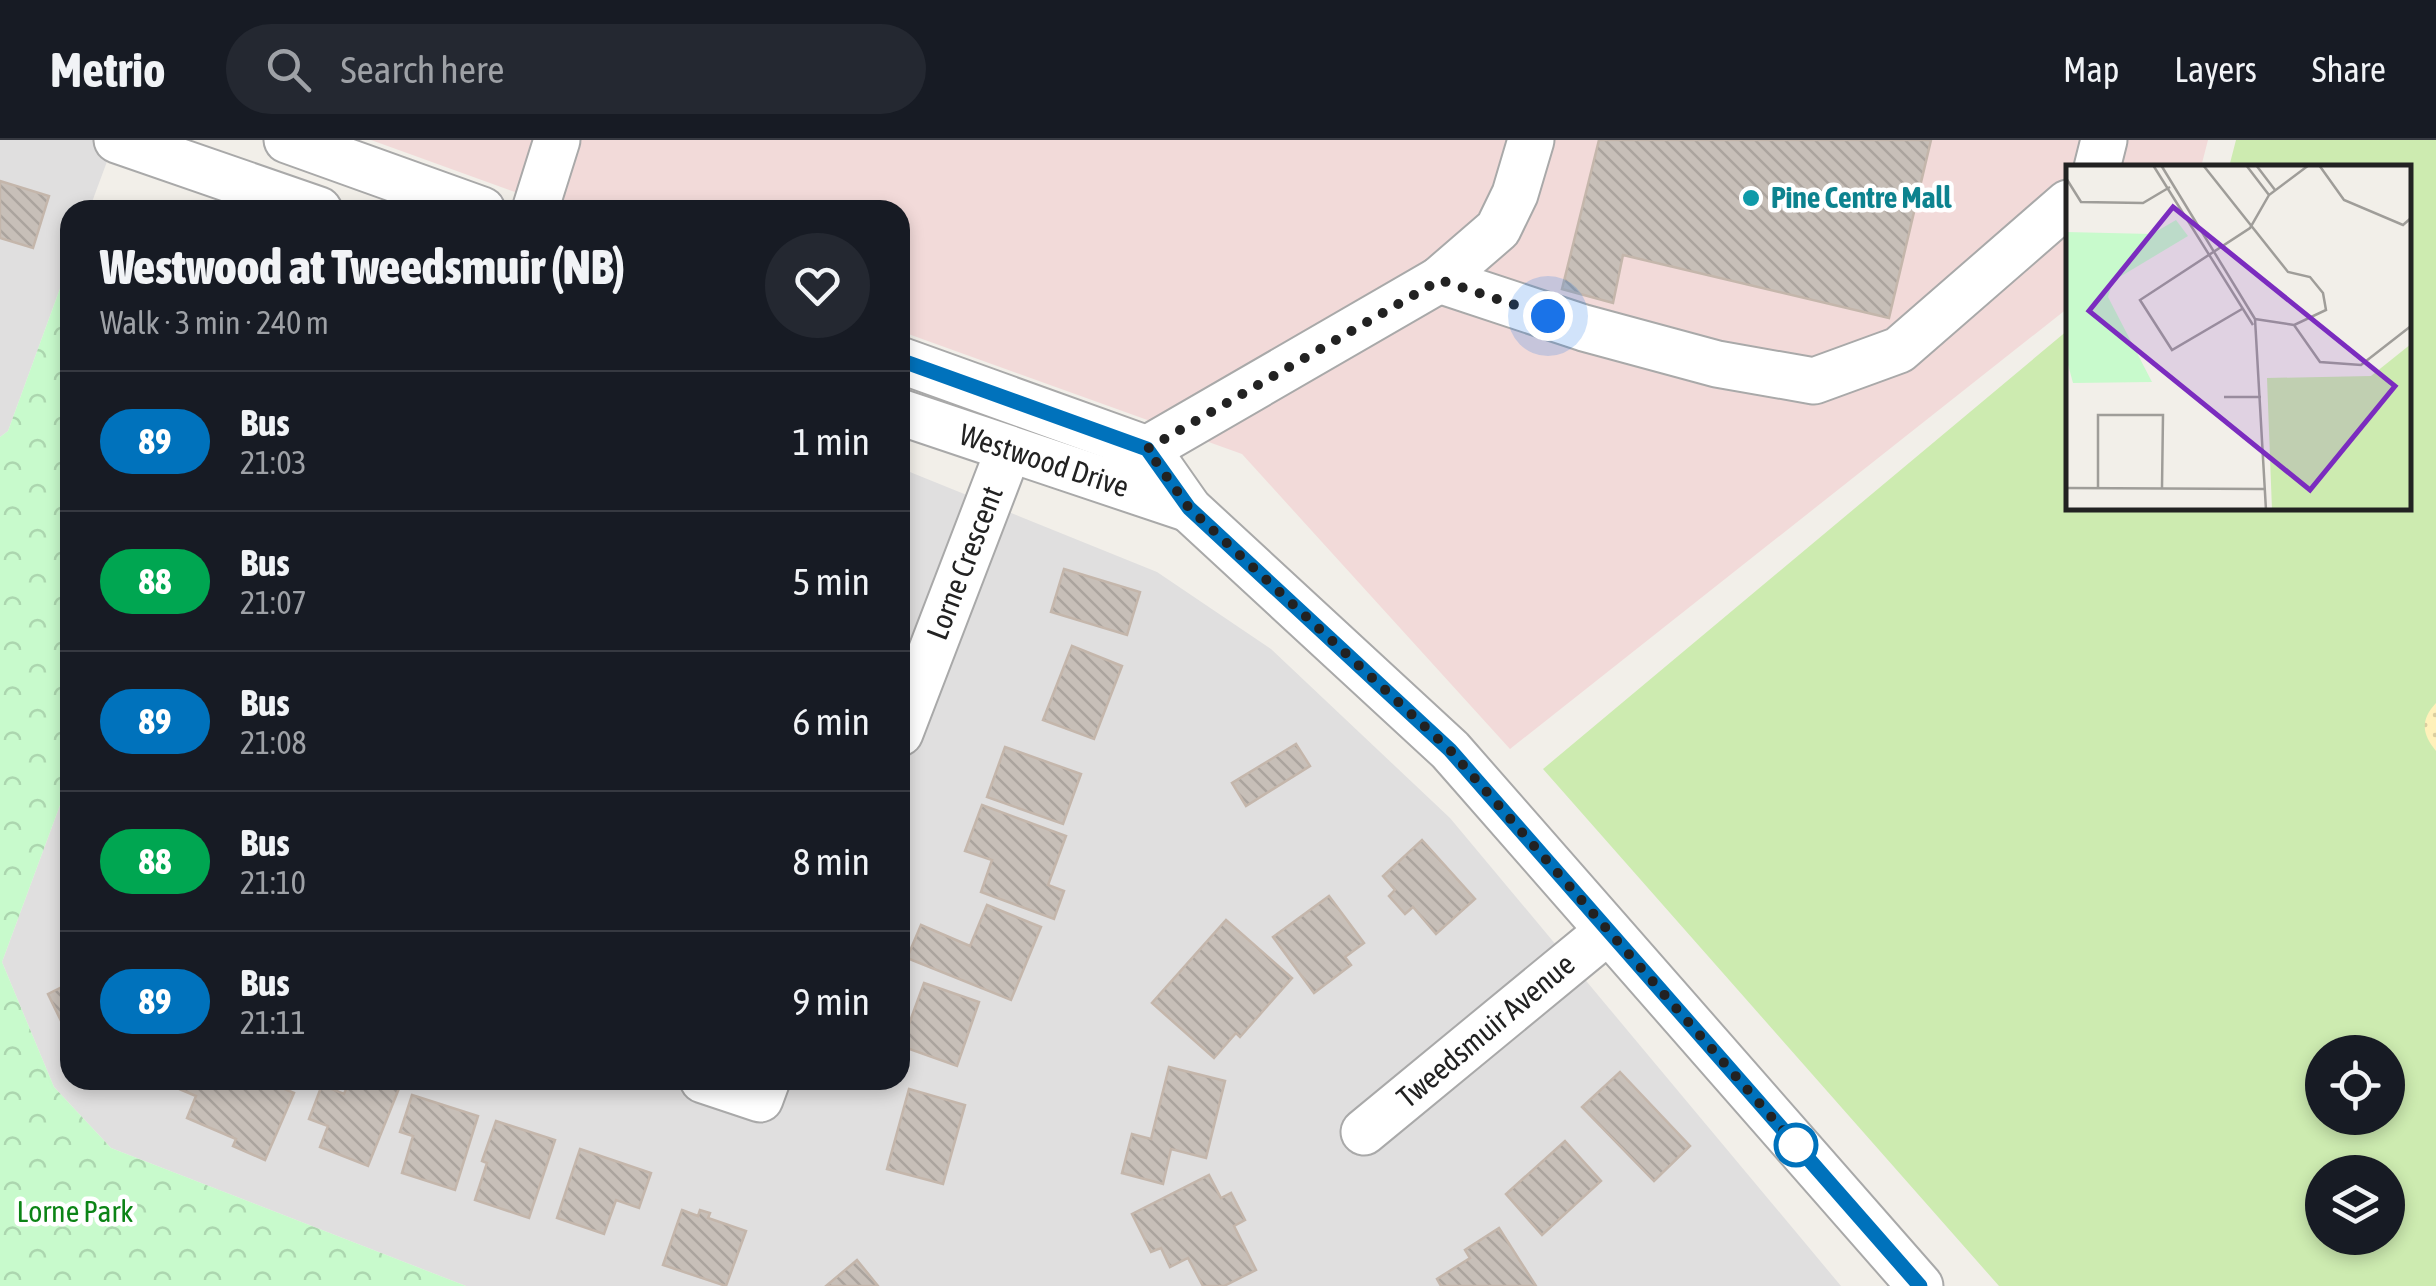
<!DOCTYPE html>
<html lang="en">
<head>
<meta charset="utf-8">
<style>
	body { margin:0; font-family:"Asap Condensed",sans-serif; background:#242831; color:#f1f3f6; height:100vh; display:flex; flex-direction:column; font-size:38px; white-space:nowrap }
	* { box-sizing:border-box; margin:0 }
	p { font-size:32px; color:#9ea1a6 }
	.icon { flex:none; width:55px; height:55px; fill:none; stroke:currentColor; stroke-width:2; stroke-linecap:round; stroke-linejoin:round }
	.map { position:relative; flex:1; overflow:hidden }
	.details { position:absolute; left:60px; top:60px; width:850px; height:890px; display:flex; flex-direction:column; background:#171b24; border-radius:30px; box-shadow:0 5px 15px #0003 }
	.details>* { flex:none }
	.badge { padding:0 20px; border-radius:32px; font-size:35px; line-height:65px }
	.tools { position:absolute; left:2305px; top:895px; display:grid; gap:20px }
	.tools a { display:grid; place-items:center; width:100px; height:100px; border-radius:50%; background:#171b24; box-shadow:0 5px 15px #0003; font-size:50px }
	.you { position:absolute; width:50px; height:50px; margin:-25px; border:8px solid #fff; border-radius:50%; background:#1a73e8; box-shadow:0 0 0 15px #1a73e833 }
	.map>.badge { position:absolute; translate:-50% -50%; box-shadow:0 0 0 5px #fff }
	.round { display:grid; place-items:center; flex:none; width:105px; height:105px; border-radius:52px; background:#242831 }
	.summary { display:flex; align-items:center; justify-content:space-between; height:170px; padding:0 40px }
	h1 { font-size:48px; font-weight:800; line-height:75px }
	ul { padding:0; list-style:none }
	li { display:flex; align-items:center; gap:30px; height:140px; padding:0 40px; border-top:2px solid #363941 }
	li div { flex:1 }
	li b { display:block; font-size:38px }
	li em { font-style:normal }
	li .badge { min-width:110px; font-weight:700; text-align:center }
	header { display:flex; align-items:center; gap:60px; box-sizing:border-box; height:140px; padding:0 50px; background:#171b24; border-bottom:2px solid #363941 }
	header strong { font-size:48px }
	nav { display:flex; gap:55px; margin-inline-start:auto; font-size:35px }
	.search { width:700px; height:90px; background:#242831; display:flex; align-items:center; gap:25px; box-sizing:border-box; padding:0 35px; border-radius:55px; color:#9ea1a6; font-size:38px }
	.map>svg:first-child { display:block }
	.residential { fill:#e0dfdf }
	.commercial { fill:#f2dad9 }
	.grass { fill:#cdebb0; fill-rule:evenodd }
	.sand { fill:url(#sand-dots) }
	.park { fill:url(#park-crowns) }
	.building { fill:url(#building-back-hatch); stroke:#c4b6ab; stroke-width:2.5 }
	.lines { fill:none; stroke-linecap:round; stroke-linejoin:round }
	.minor-casing { stroke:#a9a9a9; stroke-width:49 }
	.minor { stroke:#fff; stroke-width:45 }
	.line-casing { stroke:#fff; stroke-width:22 }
	.line { stroke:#0072bc; stroke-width:15 }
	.walk { stroke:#222; stroke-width:10; stroke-dasharray:0 18 }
	.culture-dot { fill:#0f9aa8; stroke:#fff; stroke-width:4 }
	.stop-dot { fill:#fff; stroke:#0072bc; stroke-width:5 }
	.labels { text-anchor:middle; stroke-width:9; stroke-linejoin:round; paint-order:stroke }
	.culture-label { font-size:30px; font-weight:bold; fill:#0d838f; stroke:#fff; text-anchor:start }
	.street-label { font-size:30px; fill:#222; stroke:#fff }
	.park-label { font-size:30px; fill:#0c8416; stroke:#fff }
	.inset-road { fill:none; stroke:#9f9d99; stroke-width:2.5 }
	.view { fill:#7b2cbf; fill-opacity:0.15; stroke:#7b2cbf; stroke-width:5 }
	.inset-edge { fill:none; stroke:#222; stroke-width:5 }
</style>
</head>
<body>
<header>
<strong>Metrio</strong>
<div class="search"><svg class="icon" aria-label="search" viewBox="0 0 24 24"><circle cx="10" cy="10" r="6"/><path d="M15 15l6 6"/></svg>Search here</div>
<nav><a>Map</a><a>Layers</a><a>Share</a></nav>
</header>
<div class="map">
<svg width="2436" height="1146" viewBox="0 0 2436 1146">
	<defs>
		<pattern id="sand-dots" width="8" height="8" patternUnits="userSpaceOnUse" patternTransform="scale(2.5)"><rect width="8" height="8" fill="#fff1ba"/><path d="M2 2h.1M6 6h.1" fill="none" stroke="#dacea0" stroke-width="1.8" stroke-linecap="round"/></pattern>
		<pattern id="park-crowns" width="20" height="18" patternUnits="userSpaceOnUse" patternTransform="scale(2.5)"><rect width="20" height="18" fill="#c8facc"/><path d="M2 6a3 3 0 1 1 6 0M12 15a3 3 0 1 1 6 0" fill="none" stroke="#acd6af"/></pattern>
		<pattern id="building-back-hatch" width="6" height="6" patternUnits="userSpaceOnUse" patternTransform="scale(2.5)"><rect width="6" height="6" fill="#c7bfb8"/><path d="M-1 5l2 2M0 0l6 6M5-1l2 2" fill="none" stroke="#aba49e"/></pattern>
	</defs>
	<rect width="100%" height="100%" fill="#f2efe9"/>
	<g class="residential">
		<path d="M0,0H115L89,70H70V121L8,291L0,297Z"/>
		<path d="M900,328L1157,432L1271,509L1450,678L1841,1146H466L111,1008L54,947L2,822L70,638V940H900Z"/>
	</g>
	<path class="commercial" d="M371,0H2208L2201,27L2068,28V168L1510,609L1242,314L900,191V70H565Z"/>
	<path class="grass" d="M2236,0H2436V1146H1999L1543,629L2068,190V368H2408V28L2229,27ZM2322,912H2388V978H2322ZM2322,1032H2388V1098H2322Z"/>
	<path class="sand" d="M2436,563V611C2422,594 2420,580 2436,563Z"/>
	<path class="park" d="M70,121V638L2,822L54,947L111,1008L466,1146H0V297L8,291Z"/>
	<g class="building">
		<path d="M1599,0H1931L1889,178L1623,115L1613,163L1562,149Z"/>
		<path d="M0,41L49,56L33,108L0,98Z"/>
		<path d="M1064,429L1140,452L1127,495L1051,472Z"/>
		<path d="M1072,506L1122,526L1094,599L1043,580Z"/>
		<path d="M1296,604L1310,626L1246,666L1232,643Z"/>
		<path d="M1005,607L1081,634L1063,684L987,657Z"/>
		<path d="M982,665L1066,696L1048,745L1064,751L1054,779L981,752L992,720L965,711Z"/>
		<path d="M1422,700L1475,759L1436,794L1413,767L1405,774L1389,756L1395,750L1383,736Z"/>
		<path d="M1329,756L1364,803L1345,817L1351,825L1314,853L1273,797Z"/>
		<path d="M987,765L1041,787L1011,860L907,818L921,785L970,806Z"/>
		<path d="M1226,780L1292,838L1240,897L1236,893L1214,918L1152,863Z"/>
		<path d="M70,843V882L63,885L48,854Z"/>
		<path d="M924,843L979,862L957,926L901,906Z"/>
		<path d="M1169,927L1225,941L1206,1018L1171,1009L1163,1044L1122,1033L1132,994L1151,999Z"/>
		<path d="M1620,932L1690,1006L1654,1041L1582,967Z"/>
		<path d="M181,940H264L294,953L265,1020L233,1006L236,999L187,978L196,956L177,948Z"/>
		<path d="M350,940H384L400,946L368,1026L320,1007L328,986L309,979L322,945L344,954Z"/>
		<path d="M909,949L965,965L943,1044L887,1029Z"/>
		<path d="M412,955L478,976L455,1050L402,1033L413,996L400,992Z"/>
		<path d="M496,981L555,1000L529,1078L475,1060L487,1023L482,1021Z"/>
		<path d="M1565,1001L1601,1041L1542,1095L1506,1054Z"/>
		<path d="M580,1009L651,1033L639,1068L616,1060L604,1094L557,1078Z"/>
		<path d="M1209,1035L1221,1058L1231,1053L1245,1080L1234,1086L1256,1130L1224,1146H1203L1188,1118L1170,1127L1161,1108L1151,1112L1132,1074Z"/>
		<path d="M682,1070L698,1076L700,1070L710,1073L708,1078L746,1091L726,1146L663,1125Z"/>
		<path d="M1499,1088L1536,1146H1441L1437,1139L1470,1118L1465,1110Z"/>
		<path d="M857,1120L878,1146H826Z"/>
	</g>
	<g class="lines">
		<g class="minor-casing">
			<g id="minor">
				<path d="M117,0L319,70"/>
				<path d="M287,0L482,70"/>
				<path d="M1531,0L1515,54L1498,89L1439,140L1584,188L1717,224L1814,241L1899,210L2068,63"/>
				<path d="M2097,28L2104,0"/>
				<path d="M535,70L557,0"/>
				<path d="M900,220L1147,309L1189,369L1450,610L1920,1146"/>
				<path d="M900,272L1189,369"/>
				<path d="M1147,309L1439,140"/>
				<path d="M900,593L1009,309"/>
				<path d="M703,940L760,959L767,940"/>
				<path d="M1364,992L1608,791"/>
			</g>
		</g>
		<use href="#minor" class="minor"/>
	</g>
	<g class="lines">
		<g class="line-casing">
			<path id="line" d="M900,220L1147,309L1189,368L1450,610L1920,1146"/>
		</g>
		<use href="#line" class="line"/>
		<path class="walk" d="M1548,176L1440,140L1147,309L1189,368L1450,610L1796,1005"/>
	</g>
	<circle class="culture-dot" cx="1751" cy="58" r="10"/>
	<circle class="stop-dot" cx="1796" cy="1005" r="20"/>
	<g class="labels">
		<g class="culture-label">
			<text x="1771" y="68">Pine Centre Mall</text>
		</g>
		<g class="street-label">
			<text transform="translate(1044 321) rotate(18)" y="10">Westwood Drive</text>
			<text transform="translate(965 423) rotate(-69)" y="10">Lorne Crescent</text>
			<text transform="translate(1486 891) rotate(-40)" y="10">Tweedsmuir Avenue</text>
		</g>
		<g class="park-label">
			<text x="75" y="1082">Lorne Park</text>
		</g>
	</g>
	<g transform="translate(2066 25)">
		<rect width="345" height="345" fill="#f2efe9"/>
		<path d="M345,179V345H206L201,213L305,211Z" fill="#cdebb0"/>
		<path d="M110,55L122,71L47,116L42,132L86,217L7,218L0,192V67L86,69Z" fill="#c8facc"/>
		<path class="inset-road" d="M87,0L187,160M95,0L189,154L200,345M137,0L222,107L244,112L257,128L260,145L228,160L254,197L295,200L345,161M180,0L203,30M190,0L209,25M253,0L278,35L337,60L345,53M0,13L15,37L77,38L104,22M176,144L106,185L74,135L184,63L203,30L243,0M189,154L228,160M158,232H195M0,323L199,324M32,323V250H97L96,323"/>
		<path class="view" d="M107,42L329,221L244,325L23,146Z"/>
		<rect width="345" height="345" class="inset-edge"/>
	</g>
</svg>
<div class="tools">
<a><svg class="icon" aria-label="locate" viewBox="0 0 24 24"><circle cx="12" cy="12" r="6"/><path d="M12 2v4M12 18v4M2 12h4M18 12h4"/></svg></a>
<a><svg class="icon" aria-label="layers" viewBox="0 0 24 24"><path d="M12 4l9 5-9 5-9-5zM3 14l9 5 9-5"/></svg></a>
</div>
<div class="you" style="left:1548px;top:176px"></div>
<section class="details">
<div class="summary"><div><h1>Westwood at Tweedsmuir (NB)</h1><p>Walk · 3 min · 240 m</p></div><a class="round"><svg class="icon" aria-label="heart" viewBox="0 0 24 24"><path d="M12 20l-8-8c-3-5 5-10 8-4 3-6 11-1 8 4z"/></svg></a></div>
<ul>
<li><span class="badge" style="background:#0072bc;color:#fff">89</span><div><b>Bus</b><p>21:03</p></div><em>1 min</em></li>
<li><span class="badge" style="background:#00a651;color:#fff">88</span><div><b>Bus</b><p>21:07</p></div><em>5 min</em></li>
<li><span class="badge" style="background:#0072bc;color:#fff">89</span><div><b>Bus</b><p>21:08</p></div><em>6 min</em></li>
<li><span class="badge" style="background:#00a651;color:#fff">88</span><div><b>Bus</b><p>21:10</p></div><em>8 min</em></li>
<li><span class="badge" style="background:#0072bc;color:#fff">89</span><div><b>Bus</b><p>21:11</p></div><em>9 min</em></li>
</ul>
</section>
</div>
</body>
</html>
